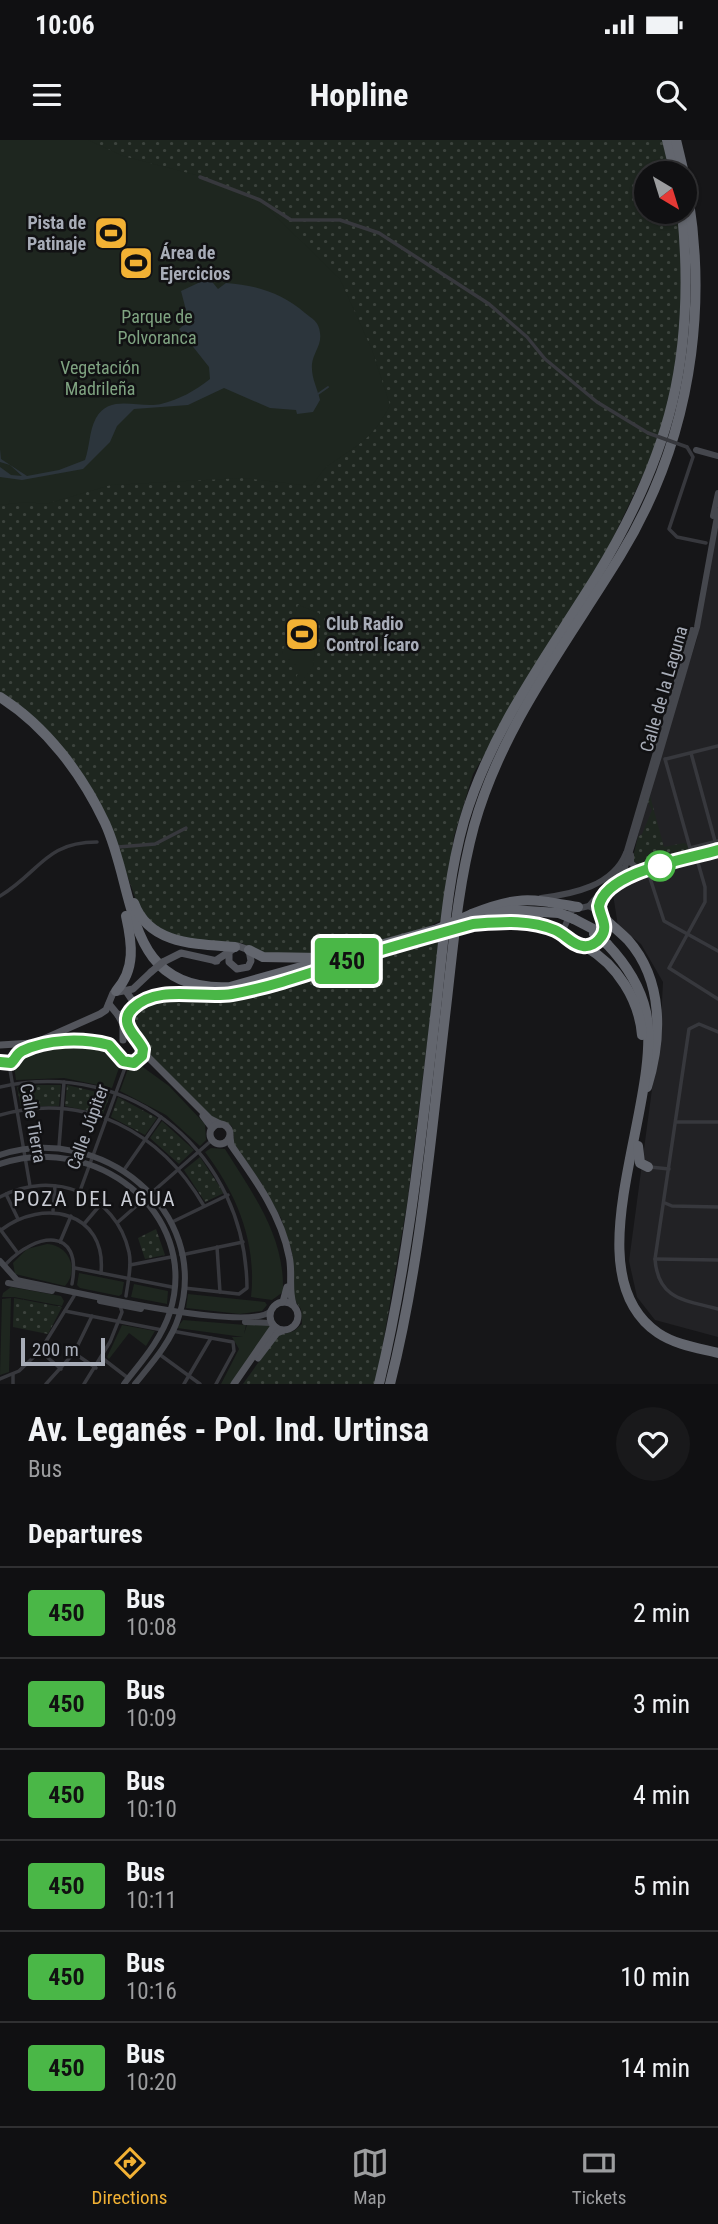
<!DOCTYPE html>
<html lang="en">
<head>
<meta charset="utf-8">
<style>
	body { margin:0; font-family:"Roboto Condensed",sans-serif; background:#19191b; color:#f1f3f6; height:100vh; display:flex; flex-direction:column; font-size:26px; white-space:nowrap }
	* { box-sizing:border-box; margin:0 }
	p { font-size:23px; color:#9c9d9f }
	.icon { flex:none; width:38px; height:38px; fill:none; stroke:currentColor; stroke-width:2; stroke-linecap:round; stroke-linejoin:round }
	.map { position:relative; height:1244px; overflow:hidden }
	.details { display:flex; flex-direction:column; background:#101012; flex:1 }
	.details>* { flex:none }
	.badge { padding:0 14px; border-radius:5px; font-size:24px; line-height:46px }
	.needle { width:46px; rotate:142deg }
	.controls { position:absolute; left:634px; top:21px; display:grid; gap:14px }
	.controls a { display:grid; place-items:center; width:63px; height:63px; border-radius:50%; background:#101012; box-shadow:0 2px 5px #0004,0 0 0 2px #303032; font-size:35px }
	.scale { position:absolute; left:21px; bottom:18px; width:84px; box-sizing:border-box; padding-left:7px; border:4px solid #a8adb8; border-top:0; font-size:19px; line-height:24px; white-space:nowrap; color:#a8adb8; -webkit-text-stroke:5px #111113; paint-order:stroke }
	.map>.badge { position:absolute; translate:-50% -50%; box-shadow:0 0 0 4px #fff }
	h2 { padding:0 28px; font-size:26px; line-height:63px }
	.round { display:grid; place-items:center; flex:none; width:74px; height:74px; border-radius:37px; background:#19191b }
	.summary { display:flex; align-items:center; justify-content:space-between; height:119px; padding:0 28px }
	h1 { font-size:33px; font-weight:700; line-height:52px }
	ul { padding:0; list-style:none }
	li { display:flex; align-items:center; gap:21px; height:91px; padding:0 28px; border-top:2px solid #303032 }
	li div { flex:1 }
	li b { display:block; font-size:26px }
	li em { font-style:normal }
	li .badge { min-width:77px; font-weight:700; text-align:center }
	.status { display:flex; justify-content:space-between; align-items:center; height:49px; padding:0 35px; background:#101012; direction:ltr }
	.status svg { height:19px; fill:currentColor }
	header { display:flex; justify-content:space-between; align-items:center; height:91px; padding:0 28px; background:#101012; font-size:32px; font-weight:700 }
	.menu { display:flex; justify-content:space-around; align-items:center; height:98px; border-top:2px solid #303032; background:#101012; font-size:19px; color:#9c9d9f }
	.menu a { display:grid; justify-items:center; gap:4px }
	.menu .selected { color:#f2b134 }
	.map>svg:first-child { display:block }
	.built { fill:#222225 }
	.grass { fill:url(#grass-dots) }
	.park { fill:#1e261f }
	.water { fill:#2c353c }
	.lines { fill:none; stroke-linecap:round; stroke-linejoin:round }
	.stream { stroke:#2c353c; stroke-width:2 }
	.street { stroke:#37383d; stroke-width:3.5 }
	.secondary { stroke:#45474d; stroke-width:6 }
	.primary { stroke:#53555c; stroke-width:7 }
	.highway { stroke:#63666e; stroke-width:10 }
	.street-bridge { stroke:#37383d; stroke-width:3.5 }
	.primary-bridge { stroke:#53555c; stroke-width:7 }
	.highway-bridge { stroke:#63666e; stroke-width:10 }
	.line-casing { stroke:#fff; stroke-width:16 }
	.line { stroke:#4ab747; stroke-width:10 }
	.stop-dot { fill:#fff; stroke:#4ab747; stroke-width:3.5 }
	.labels { text-anchor:middle; stroke-width:5; stroke-linejoin:round; paint-order:stroke }
	.poi-label { font-size:18px; font-weight:bold; fill:#a8adb8; stroke:#111113; text-anchor:start }
	.park-label { font-size:18px; fill:#7fa381; stroke:#111113 }
	.street-label { font-size:18px; fill:#a8adb8; stroke:#111113 }
	.quarter-label { font-size:21px; letter-spacing:2px; fill:#c9ccd4; stroke:#111113 }
</style>
</head>
<body>
<div class="status"><b>10:06</b><svg viewBox="0 0 49 12"><path d="M0 12V9h3v3zM5 12V6h3v6zM10 12V3h3v9zM15 12V0h3v12zM26 1h20v11H26zM47 4h2v5h-2z"/></svg></div>
<header><svg class="icon" aria-label="menu" viewBox="0 0 24 24"><path d="M4 6h16M4 12h16M4 18h16"/></svg>Hopline<svg class="icon" aria-label="search" viewBox="0 0 24 24"><circle cx="10" cy="10" r="6"/><path d="M15 15l6 6"/></svg></header>
<div class="map">
<svg width="718" height="1244" viewBox="0 0 718 1244">
	<defs>
		<pattern id="grass-dots" width="8" height="8" patternUnits="userSpaceOnUse" patternTransform="scale(1.75)"><rect width="8" height="8" fill="#1e261f"/><path d="M2 2h.1M6 6h.1" fill="none" stroke="#3c433d" stroke-width="1.8" stroke-linecap="round"/></pattern>
	</defs>
	<rect width="100%" height="100%" fill="#161618"/>
	<g class="built">
		<path d="M718,378V704L632,724L647,654L697,499Z"/>
		<path d="M718,714V1197L655,1180L637,1157L629,1121L661,882L663,842L641,804L618,786L612,748L632,739Z"/>
	</g>
	<g class="grass">
		<path d="M0,0H662L671,33H646V72H677L683,113L684,169L671,259L658,304L609,406L473,634L454,696L442,780L425,788L313,818L264,816L242,803L228,805L181,800L142,777L107,678L65,612L0,557Z"/>
		<path d="M650,656L664,707L684,703L694,709L711,708L640,728L632,721L638,697L642,694L652,670L648,662Z"/>
		<path d="M440,801L407,1064L376,1244H243L277,1196L294,1191L302,1184L301,1169L294,1159L292,1112L281,1078L260,1041L234,1004L232,986L214,979L149,914L132,890L135,874L144,866L165,858L284,844Z"/>
		<path d="M39,945H61L59,966L21,967L17,947Z"/>
		<path d="M67,945L110,955L103,974L65,966Z"/>
		<path d="M118,957L157,978L145,995L111,977Z"/>
		<path d="M162,981L194,1010L179,1024L150,998Z"/>
		<path d="M200,1017L224,1053L205,1062L184,1030Z"/>
		<path d="M156,1089L165,1115L145,1119L138,1098Z"/>
		<path d="M14,1158L62,1167L48,1194L13,1187Z"/>
	</g>
	<g class="park">
		<path d="M0,0H88L123,16L200,36L259,60L340,139L372,210L390,265C374,298 358,305 329,325C321,331 318,339 311,346L243,338L111,345L46,364L26,362L0,365Z"/>
		<path d="M298,465L319,473L313,526L293,553L290,550L300,529L282,514Z"/>
		<path d="M70,904L92,905L112,911L120,925L112,948L64,938L16,940L14,926L23,915Z"/>
		<path d="M140,925L169,946L205,984L206,1000L200,1006L166,975L120,951L128,929Z"/>
		<path d="M211,1008L225,1009C253,1054 285,1096 283,1152L272,1160L251,1157C257,1103 237,1054 205,1012Z"/>
		<path d="M47,1104C68,1105 80,1129 65,1146L15,1134L13,1123L27,1109Z"/>
		<path d="M79,1133L124,1142L122,1154L119,1156L80,1148L77,1145Z"/>
		<path d="M134,1144L168,1151L167,1164L131,1157Z"/>
		<path d="M11,1147L61,1156L64,1161L62,1166L14,1157H2L3,1153Z"/>
		<path d="M188,1154L265,1162L267,1165L262,1171L240,1174L186,1168Z"/>
		<path d="M11,1158L9,1232L0,1235L2,1159Z"/>
		<path d="M183,1180L246,1185L244,1194L247,1185L270,1184L271,1187L231,1244H221L239,1209L232,1197H243L177,1188Z"/>
		<path d="M122,1185L155,1191L146,1206L129,1193L109,1219L107,1217Z"/>
	</g>
	<path class="water" d="M209,138L218,149L226,143C257,145 283,154 305,173C312,179 319,181 320,193C322,205 313,213 312,224C311,238 317,247 320,260L313,272L297,274L296,270L270,268L224,248L188,265L134,269L117,286L110,302L83,329L22,340L0,337V327L11,335L22,336L10,325L0,322V309L1,319L27,336L59,330L85,320C90,306 89,291 96,278C110,253 139,269 161,264C180,259 195,251 210,239L209,227L179,189L186,183L183,181L187,174L181,151Z"/>
	<g class="lines">
		<path class="stream" d="M318,254L328,247"/>
		<g class="street">
			<path d="M200,37L260,60L291,80H340L379,93L489,164L527,197L545,219L597,262L648,293"/>
			<path d="M687,307L693,317L669,389L677,397L706,403"/>
			<path d="M691,613L715,701"/>
			<path d="M665,619L690,708L718,701"/>
			<path d="M666,619L718,606"/>
			<path d="M118,707L155,704L186,688"/>
			<path d="M696,716L705,747V762L669,828L718,859"/>
			<path d="M648,732L664,781L718,811"/>
			<path d="M0,756C40,732 45,702 97,702"/>
			<path d="M718,892L699,884L689,889L655,1119C658,1160 685,1160 718,1169"/>
			<path d="M9,924L30,1046"/>
			<path d="M0,947C133,917 246,1015 247,1148L239,1154L184,1148"/>
			<path d="M0,975C86,951 161,992 204,1066"/>
			<path d="M676,982H718"/>
			<path d="M59,1007L64,942"/>
			<path d="M650,1027L669,1029"/>
			<path d="M124,1030L161,977"/>
			<path d="M80,1051L126,925"/>
			<path d="M6,1054L18,1079"/>
			<path d="M0,1057C52,1029 116,1053 129,1112C132,1126 128,1141 126,1156"/>
			<path d="M665,1063L672,1066L718,1067"/>
			<path d="M53,1071L55,1046"/>
			<path d="M118,1082L212,1000"/>
			<path d="M170,1083L228,1055"/>
			<path d="M84,1084L101,1064"/>
			<path d="M0,1089L17,1112"/>
			<path d="M1,1090C43,1058 107,1071 101,1133"/>
			<path d="M60,1102L71,1076"/>
			<path d="M217,1107L220,1152"/>
			<path d="M181,1115L243,1102"/>
			<path d="M655,1119L718,1120"/>
			<path d="M6,1124C35,1093 83,1085 72,1144"/>
			<path d="M130,1125L171,1117"/>
			<path d="M75,1128L172,1147"/>
			<path d="M65,1171L162,1190"/>
			<path d="M172,1191L233,1202L234,1211L216,1244"/>
			<path d="M40,1211L61,1229"/>
			<path d="M74,1213L96,1228"/>
			<path d="M159,1214L200,1244"/>
			<path d="M102,1218L128,1238"/>
			<path d="M0,1239L19,1231L40,1211L74,1156"/>
			<path d="M13,1244V1234"/>
			<path d="M46,1244L74,1213L92,1176"/>
			<path d="M84,1244L110,1202L122,1172L120,1166"/>
			<path d="M184,1244L211,1198"/>
		</g>
		<g class="secondary">
			<path d="M696,310L718,316"/>
			<path d="M713,376L718,353"/>
			<path d="M626,714L692,490"/>
			<path d="M631,715V723L639,730"/>
			<path d="M619,741L718,710"/>
			<path d="M541,758C573,754 613,746 626,713"/>
			<path d="M589,766L621,728"/>
			<path d="M600,772L589,766L572,770L564,788L570,801L586,807C615,798 597,779 601,760L624,731L659,616L697,487L718,371"/>
			<path d="M0,1015C99,982 212,1069 179,1176C171,1202 152,1223 135,1244"/>
			<path d="M0,1024C93,992 201,1071 170,1172C161,1200 141,1222 124,1244"/>
			<path d="M0,1121L17,1140C56,1148 247,1194 271,1171"/>
			<path d="M8,1143L52,1151"/>
			<path d="M100,1161L141,1169"/>
			<path d="M245,1182L271,1183"/>
		</g>
		<g class="primary">
			<path d="M215,821L238,806L249,810L251,821L248,827L237,829L229,822V814"/>
			<path d="M163,822L181,813L217,821"/>
			<path d="M109,864L118,875L131,871"/>
			<path d="M118,875L123,884V900"/>
			<path d="M37,902L100,874L106,870L113,853L133,849L151,832"/>
			<path d="M0,905L33,903"/>
			<path d="M143,912L210,979L220,984"/>
			<path d="M17,914C41,902 86,892 111,906C118,910 119,918 125,923L136,922L143,909L130,893L127,880L134,863L126,851"/>
			<path d="M0,922L7,924L14,921L17,910"/>
			<path d="M203,976L212,988"/>
			<circle cx="220" cy="994" r="10"/>
			<path d="M230,997L231,1005C255,1039 281,1074 289,1116C293,1132 288,1149 293,1164"/>
			<circle cx="284" cy="1176" r="14"/>
			<path d="M283,1162L287,1147"/>
			<path d="M258,1218L277,1193L282,1191"/>
			<path d="M234,1244L274,1186"/>
		</g>
		<g class="highway">
			<path d="M667,0L675,33"/>
			<path d="M0,557C46,586 82,634 105,683C137,752 123,853 230,847L434,790"/>
			<path d="M134,763C149,805 197,804 235,807"/>
			<path d="M472,774C519,755 531,759 578,767"/>
			<path d="M603,777C611,785 620,792 628,800C664,841 662,898 647,947"/>
			<path d="M474,779L511,770L559,773"/>
			<path d="M574,779L597,791"/>
			<path d="M473,784L523,782L566,794"/>
			<path d="M607,804C626,824 640,845 646,872C664,962 569,1132 658,1193C676,1205 698,1208 718,1213"/>
			<path d="M586,807C617,825 639,859 642,895"/>
			<path d="M249,810L263,817L321,818"/>
			<path d="M116,851C136,829 132,803 126,776"/>
			<path d="M132,869L155,857L231,854L308,833"/>
			<path d="M638,1006L640,1023L648,1027"/>
			<path d="M379,1244C408,1124 421,999 435,877C443,812 446,744 464,681C491,590 547,516 596,437C671,314 696,215 682,72"/>
			<path d="M390,1244C421,1122 431,993 446,868C453,807 458,745 474,686C502,586 566,504 620,416C697,290 714,142 676,0"/>
		</g>
		<path class="street-bridge" d="M648,293L687,307"/>
		<path class="primary-bridge" d="M151,832L163,822"/>
		<g class="highway-bridge">
			<path d="M559,773L574,779"/>
			<path d="M435,790L472,774"/>
			<path d="M594,794L607,804"/>
			<path d="M426,797L473,784"/>
		</g>
	</g>
	<g class="lines">
		<g class="line-casing">
			<path id="line" d="M0,922L11,923C16,919 16,914 22,911C47,899 82,898 109,905L123,921L134,923L142,916L143,909C137,896 117,883 133,868C158,844 201,859 232,854C277,846 321,829 365,815C401,804 437,794 473,784C501,782 529,779 555,790C565,794 572,805 583,806C590,807 597,803 601,797C609,786 600,777 599,766C606,731 688,719 718,710"/>
		</g>
		<use href="#line" class="line"/>
	</g>
	<defs>
		<g id="stadium-square" transform="scale(1.75)"><rect x="-9" y="-9" width="18" height="18" rx="4" fill="#f2b134" stroke="#111113"/><path d="M0-5a6.5 5 0 1 0 0 10a6.5 5 0 1 0 0-10ZM-3.5-1.8h7v3.6h-7Z" fill="#111"/></g>
	</defs>
	<g fill-rule="evenodd">
		<use href="#stadium-square" x="111" y="93"/>
		<use href="#stadium-square" x="136" y="123"/>
		<use href="#stadium-square" x="302" y="494"/>
	</g>
	<circle class="stop-dot" cx="660" cy="726" r="14"/>
	<g class="labels">
		<g class="poi-label">
			<text x="86" y="89" text-anchor="end">Pista de<tspan x="86" dy="21">Patinaje</tspan></text>
			<text x="160" y="119">Área de<tspan x="160" dy="21">Ejercicios</tspan></text>
			<text x="326" y="490">Club Radio<tspan x="326" dy="21">Control Ícaro</tspan></text>
		</g>
		<g class="park-label">
			<text x="157" y="183">Parque de<tspan x="157" dy="21">Polvoranca</tspan></text>
			<text x="100" y="234">Vegetación<tspan x="100" dy="21">Madrileña</tspan></text>
		</g>
		<g class="street-label">
			<text transform="translate(664 549) rotate(-74)" y="6">Calle de la Laguna</text>
			<text transform="translate(33 983) rotate(80)" y="6">Calle Tierra</text>
			<text transform="translate(88 987) rotate(-70)" y="6">Calle Júpiter</text>
		</g>
		<g class="quarter-label">
			<text x="95" y="1066">POZA DEL AGUA</text>
		</g>
	</g>
</svg>
<div class="controls">
<a><svg class="needle" viewBox="-14 -14 28 28"><path d="M0-13l5 13h-10z" fill="#e53935"/><path d="M0 13l5-13h-10z" fill="#9c9d9f"/></svg></a>
</div>
<div class="scale">200 m</div>
<b class="badge" style="left:347px;top:821px;background:#4ab747;color:#111">450</b>
</div>
<section class="details">
<div class="summary"><div><h1>Av. Leganés - Pol. Ind. Urtinsa</h1><p>Bus</p></div><a class="round"><svg class="icon" aria-label="heart" viewBox="0 0 24 24"><path d="M12 20l-8-8c-3-5 5-10 8-4 3-6 11-1 8 4z"/></svg></a></div>
<h2>Departures</h2>
<ul>
<li><span class="badge" style="background:#4ab747;color:#111">450</span><div><b>Bus</b><p>10:08</p></div><em>2 min</em></li>
<li><span class="badge" style="background:#4ab747;color:#111">450</span><div><b>Bus</b><p>10:09</p></div><em>3 min</em></li>
<li><span class="badge" style="background:#4ab747;color:#111">450</span><div><b>Bus</b><p>10:10</p></div><em>4 min</em></li>
<li><span class="badge" style="background:#4ab747;color:#111">450</span><div><b>Bus</b><p>10:11</p></div><em>5 min</em></li>
<li><span class="badge" style="background:#4ab747;color:#111">450</span><div><b>Bus</b><p>10:16</p></div><em>10 min</em></li>
<li><span class="badge" style="background:#4ab747;color:#111">450</span><div><b>Bus</b><p>10:20</p></div><em>14 min</em></li>
</ul>
</section>
<nav class="menu">
<a class="selected"><svg class="icon" aria-label="directions" viewBox="0 0 24 24"><path d="M12 3l9 9-9 9-9-9zM9 14v-3h6M13 9l2 2-2 2"/></svg>Directions</a>
<a><svg class="icon" aria-label="map" viewBox="0 0 24 24"><path d="M3 6l6-2 6 2 6-2v14l-6 2-6-2-6 2zM9 4v14M15 6v14"/></svg>Map</a>
<a><svg class="icon" aria-label="tickets" viewBox="0 0 24 24"><path d="M3 7h18v10H3zM15 7v10"/></svg>Tickets</a>
</nav>
</body>
</html>
